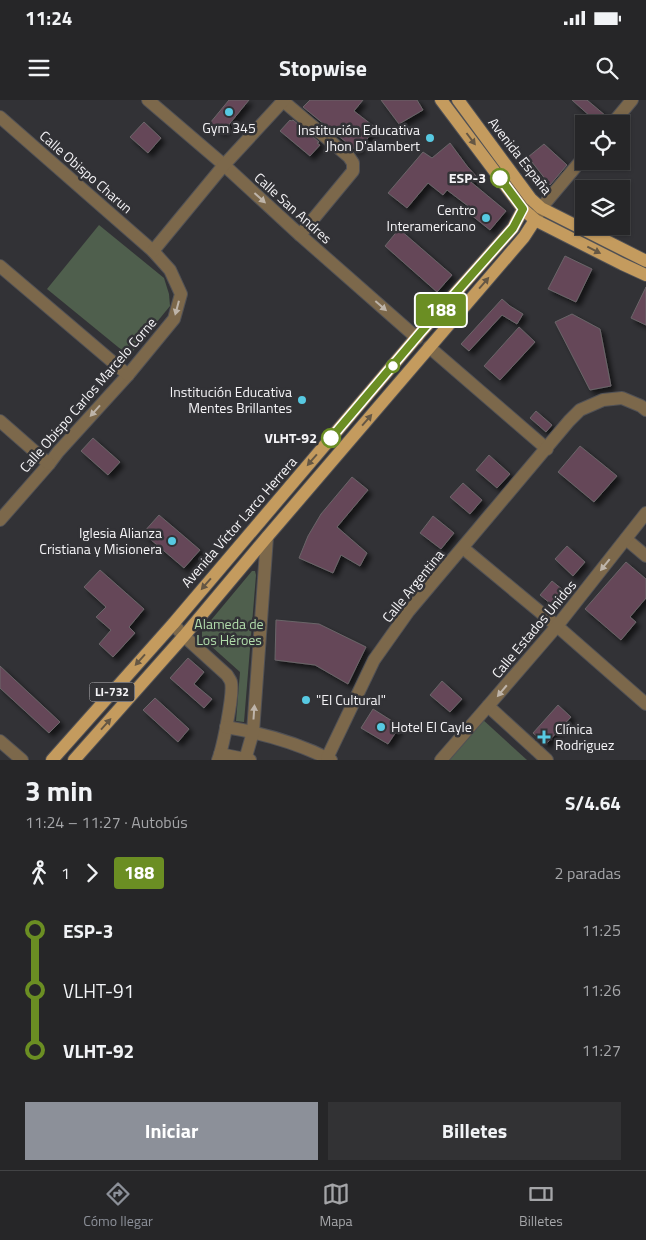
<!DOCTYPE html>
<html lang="es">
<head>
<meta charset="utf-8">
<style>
	body { margin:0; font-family:"Titillium Web",sans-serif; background:#323234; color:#f1f3f6; height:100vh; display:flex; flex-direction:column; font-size:19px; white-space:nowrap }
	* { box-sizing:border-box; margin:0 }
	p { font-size:16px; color:#a4a5a8 }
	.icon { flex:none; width:28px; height:28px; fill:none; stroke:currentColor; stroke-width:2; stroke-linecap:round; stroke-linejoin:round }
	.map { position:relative; height:660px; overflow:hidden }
	.details { display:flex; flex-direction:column; background:#262628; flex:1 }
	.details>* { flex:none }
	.badge { padding:0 10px; border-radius:4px; font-size:18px; line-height:32px }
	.controls { position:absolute; left:575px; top:15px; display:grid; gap:10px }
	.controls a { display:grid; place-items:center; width:55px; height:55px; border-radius:0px; background:#262628; box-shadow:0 1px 4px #0004,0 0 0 1px #424345; font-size:25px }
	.map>.badge { position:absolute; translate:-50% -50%; box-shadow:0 0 0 2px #fff }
	.legs { display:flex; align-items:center; gap:8px; height:55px; padding:0 25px; font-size:16px }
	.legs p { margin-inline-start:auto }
	.summary { display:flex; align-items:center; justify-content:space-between; height:85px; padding:0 25px }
	h1 { font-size:28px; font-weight:700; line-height:38px }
	.action { display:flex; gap:10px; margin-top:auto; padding:10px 25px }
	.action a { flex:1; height:58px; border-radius:0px; background:#8c9099; color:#fff; font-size:20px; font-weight:700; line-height:58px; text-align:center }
	.action a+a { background:#323234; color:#f1f3f6 }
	ul { padding:0 25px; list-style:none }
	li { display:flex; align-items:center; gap:18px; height:60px; font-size:19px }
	li i { display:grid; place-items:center; width:8px; height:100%; margin:0 6px; background:currentColor }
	li i::after { content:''; width:12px; height:12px; margin:-6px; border:4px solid; border-radius:50%; background:#262628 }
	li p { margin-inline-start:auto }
	li:first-child i { background:linear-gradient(#0000 50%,currentColor 0) }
	li:last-child i { background:linear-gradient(currentColor 50%,#0000 0) }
	.status { display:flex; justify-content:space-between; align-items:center; height:35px; padding:0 25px; background:#262628; direction:ltr }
	.status svg { height:14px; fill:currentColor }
	header { display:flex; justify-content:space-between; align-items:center; height:65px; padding:0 25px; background:#262628; font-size:22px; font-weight:700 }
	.tab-bar { display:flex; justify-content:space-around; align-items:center; height:70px; border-top:1px solid #424345; background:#262628; font-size:14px; color:#a4a5a8 }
	.tab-bar a { display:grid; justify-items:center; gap:2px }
	.tab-bar .selected { color:#8c9099 }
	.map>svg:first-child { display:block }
	.green { fill:#4f5f4d }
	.building { fill:#654759; stroke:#6a6568; filter:url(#shadow) }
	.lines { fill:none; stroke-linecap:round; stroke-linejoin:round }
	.minor-casing { stroke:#515155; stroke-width:14 }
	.major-casing { stroke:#515155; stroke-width:14 }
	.minor { stroke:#7c684b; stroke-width:12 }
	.major { stroke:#c49b5e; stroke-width:12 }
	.oneway { fill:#655744 }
	.oneway2 { fill:#beb4a9 }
	.line-1-casing { stroke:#fff; stroke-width:11 }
	.line-1 { stroke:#6b8e23; stroke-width:8 }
	.poi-dot { fill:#57c9e2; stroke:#323236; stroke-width:2 }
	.stop-1-dot { fill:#fff; stroke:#6b8e23; stroke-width:2.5 }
	.labels { text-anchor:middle; stroke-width:5; stroke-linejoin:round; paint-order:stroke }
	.shield { fill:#323236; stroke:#bab9bc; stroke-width:1 }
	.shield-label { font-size:12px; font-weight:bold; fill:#f4f3f6 }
	.poi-label { font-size:14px; fill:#f4f3f6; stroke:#323236; text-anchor:end }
	.street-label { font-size:14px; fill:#f4f3f6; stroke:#323236 }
	.stop-label { font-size:14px; font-weight:bold; fill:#f4f3f6; stroke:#323236; text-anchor:end }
	.park-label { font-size:14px; fill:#b0dbaa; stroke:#323236 }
</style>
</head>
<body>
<div class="status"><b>11:24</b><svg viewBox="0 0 49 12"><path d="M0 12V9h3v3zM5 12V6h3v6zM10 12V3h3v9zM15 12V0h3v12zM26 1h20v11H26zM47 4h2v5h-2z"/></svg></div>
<header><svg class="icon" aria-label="menu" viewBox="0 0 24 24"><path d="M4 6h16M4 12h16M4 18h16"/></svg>Stopwise<svg class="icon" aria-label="search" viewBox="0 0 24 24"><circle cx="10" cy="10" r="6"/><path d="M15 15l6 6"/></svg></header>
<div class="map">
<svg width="646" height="660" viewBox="0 0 646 660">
	<defs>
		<filter id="shadow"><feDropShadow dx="4" dy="4" stdDeviation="2.5" flood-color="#0009"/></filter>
	</defs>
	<rect width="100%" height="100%" fill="#323236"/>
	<g class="green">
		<path d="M99,125L164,178L169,194L170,206L129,256L47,189Z"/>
		<path d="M252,471H255L256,475L244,622L236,621L240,572L202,538V531Z"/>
		<path d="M481,618L527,660H445Z"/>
	</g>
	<g class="building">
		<path d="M229,0H249L222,33L210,23Z"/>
		<path d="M310,0H363L354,11L376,28L357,51L303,7Z"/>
		<path d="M381,0H417L423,10L399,24Z"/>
		<path d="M572,0H587L606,16L601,24H587L591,17Z"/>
		<path d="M290,20L291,21L293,20L319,42L317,43L320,45L310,56L280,31Z"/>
		<path d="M144,22L161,38L148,53L130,37Z"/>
		<path d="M450,43L467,66L476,76L471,82L506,111L490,130L465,110L468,106L447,90L443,95L428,83L407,108L388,93L423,52L432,58Z"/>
		<path d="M544,44L567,65L550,85L528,57Z"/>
		<path d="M399,129L452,175L437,192L385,146Z"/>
		<path d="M565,156L592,169L576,202L548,189Z"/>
		<path d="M646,187V225L631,218Z"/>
		<path d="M502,199L510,206L523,214L517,224L502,215L469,251L461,244Z"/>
		<path d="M572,214L600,229L611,286L590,290L555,222Z"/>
		<path d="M519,227L535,242L500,280L484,266Z"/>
		<path d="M536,311L552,325L546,332L530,318Z"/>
		<path d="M93,338L120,362L108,375L81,351Z"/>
		<path d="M580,346L617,376L594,402L558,372Z"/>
		<path d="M489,355L510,374L497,388L476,370Z"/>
		<path d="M352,377L368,390L337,427L367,453L360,466L341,455L333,473L299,458L308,436L321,414Z"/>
		<path d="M463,383L482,400L470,414L450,397Z"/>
		<path d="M159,415L200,450L184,468L143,433Z"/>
		<path d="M433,416L454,433L441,449L420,433Z"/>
		<path d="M567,446L585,462L573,476L555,459Z"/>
		<path d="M626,462L646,479V498L630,517L636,522L621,540L585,509Z"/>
		<path d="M100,470L144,509L129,527L135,533L113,557L99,544L111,530L96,517L106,507L84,487Z"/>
		<path d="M552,481L563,490L551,504L540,495Z"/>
		<path d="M276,520L319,524L366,547L348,584L315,565L275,560Z"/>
		<path d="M188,558L204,572L194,584L212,599L204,608L170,578Z"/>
		<path d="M0,566L60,622L49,633L0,588Z"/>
		<path d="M442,581L462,599L450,612L430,595Z"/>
		<path d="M155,598L189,629L178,642L143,610Z"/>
		<path d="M558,605L571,617L546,644L533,633Z"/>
		<path d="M373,609L400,626L388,644L361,628Z"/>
	</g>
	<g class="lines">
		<g class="minor-casing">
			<g id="minor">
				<path d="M148,0L224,65L300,135L417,238"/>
				<path d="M283,1L349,57L353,63V71L300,135"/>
				<path d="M0,17L153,151L170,170L181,194L174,219L128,275L58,352L49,364L0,420"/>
				<path d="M612,24L632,0"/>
				<path d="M536,118L541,108L584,57"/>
				<path d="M153,151L224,65L284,0"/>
				<path d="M0,166L128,275"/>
				<path d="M429,247L547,349"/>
				<path d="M0,321L49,364"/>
				<path d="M626,439L646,456"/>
				<path d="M463,448L557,526L646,604"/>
				<path d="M173,524L184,536L227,575C228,577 230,579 231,582C234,593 223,647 218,660"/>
				<path d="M488,606L547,660"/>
				<path d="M226,627C262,633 298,643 331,660"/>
				<path d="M0,641L22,660"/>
				<path d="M220,654L250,660"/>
				<path d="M327,658L374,560L408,512L569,321L580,310L603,300L622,298L641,306L646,310"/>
				<path d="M245,660L253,632L267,437"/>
				<path d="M441,660L488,606L557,526L646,413"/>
			</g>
		</g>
		<g class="major-casing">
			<g id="major">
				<path d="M441,0L523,109L535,120L622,164L646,175"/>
				<path d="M458,0L531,99L541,108L646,161"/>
				<path d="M52,660L173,524L421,232L513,128L523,109"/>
				<path d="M74,660L184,536L267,437L524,137L535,120"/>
			</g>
		</g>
		<use href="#minor" class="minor"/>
		<use href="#major" class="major"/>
	</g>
	<defs><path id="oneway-solid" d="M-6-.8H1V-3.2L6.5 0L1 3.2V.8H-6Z" transform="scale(1.25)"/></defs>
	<g class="oneway">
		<use href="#oneway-solid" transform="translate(471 39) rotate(53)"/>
		<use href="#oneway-solid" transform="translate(594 150) rotate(27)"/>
		<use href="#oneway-solid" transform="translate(484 183) rotate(-49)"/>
		<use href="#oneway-solid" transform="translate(367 320) rotate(-49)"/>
		<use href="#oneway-solid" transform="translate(312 360) rotate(131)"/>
		<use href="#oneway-solid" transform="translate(206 484) rotate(131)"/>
		<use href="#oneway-solid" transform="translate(140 560) rotate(132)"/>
		<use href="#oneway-solid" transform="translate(106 624) rotate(-48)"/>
	</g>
	<g class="oneway2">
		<use href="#oneway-solid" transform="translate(260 98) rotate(42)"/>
		<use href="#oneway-solid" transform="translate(381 206) rotate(41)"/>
		<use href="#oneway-solid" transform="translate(177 208) rotate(105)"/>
		<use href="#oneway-solid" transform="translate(95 311) rotate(132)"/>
		<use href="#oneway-solid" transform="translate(605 465) rotate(129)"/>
		<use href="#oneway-solid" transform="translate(502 591) rotate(130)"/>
		<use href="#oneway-solid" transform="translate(254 612) rotate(-86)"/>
	</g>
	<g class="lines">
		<g class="line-1-casing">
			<path id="line-1" d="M331,338L421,232L513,128L523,109L500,78"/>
		</g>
		<use href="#line-1" class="line-1"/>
	</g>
	<g class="poi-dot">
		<circle cx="229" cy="12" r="5"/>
		<circle cx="430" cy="38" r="5"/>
		<circle cx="486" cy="118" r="5"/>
		<circle cx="302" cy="300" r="5"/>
		<circle cx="172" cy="441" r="5"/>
		<circle cx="306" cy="600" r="5"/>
		<circle cx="381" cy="627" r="5"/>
		<path d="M541.5 629.5h5v5h5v5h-5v5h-5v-5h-5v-5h5z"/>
	</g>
	<g class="stop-1-dot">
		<circle cx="500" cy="78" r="9"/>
		<circle cx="393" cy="266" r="6"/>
		<circle cx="331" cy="338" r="9"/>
	</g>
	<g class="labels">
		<rect class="shield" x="89.5" y="582.5" width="45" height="19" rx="4"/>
		<g class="shield-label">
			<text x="112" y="596">LI-732</text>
		</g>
		<g class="poi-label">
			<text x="229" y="33" text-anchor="middle">Gym 345</text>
			<text x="420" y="35">Institución Educativa<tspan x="420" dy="16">Jhon D'alambert</tspan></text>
			<text x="476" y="115">Centro<tspan x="476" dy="16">Interamericano</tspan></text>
			<text x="292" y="297">Institución Educativa<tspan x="292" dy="16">Mentes Brillantes</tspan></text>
			<text x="162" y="438">Iglesia Alianza<tspan x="162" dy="16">Cristiana y Misionera</tspan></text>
			<text x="316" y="605" text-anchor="start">"El Cultural"</text>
			<text x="391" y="632" text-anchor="start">Hotel El Cayle</text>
			<text x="555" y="634" text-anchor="start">Clínica<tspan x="555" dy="16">Rodriguez</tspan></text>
		</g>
		<g class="street-label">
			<text transform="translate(520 56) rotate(52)" y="5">Avenida España</text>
			<text transform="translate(86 72) rotate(41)" y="5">Calle Obispo Charun</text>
			<text transform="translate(293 108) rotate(42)" y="5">Calle San Andres</text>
			<text transform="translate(88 295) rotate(-49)" y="5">Calle Obispo Carlos Marcelo Corne</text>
			<text transform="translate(239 422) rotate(-49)" y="5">Avenida Víctor Larco Herrera</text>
			<text transform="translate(413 486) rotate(-51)" y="5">Calle Argentina</text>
			<text transform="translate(534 529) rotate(-50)" y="5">Calle Estados Unidos</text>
		</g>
		<g class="stop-label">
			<text x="486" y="83">ESP-3</text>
			<text x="317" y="343">VLHT-92</text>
		</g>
		<g class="park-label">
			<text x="229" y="529">Alameda de<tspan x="229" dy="16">Los Héroes</tspan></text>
		</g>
	</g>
</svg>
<div class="controls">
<a><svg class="icon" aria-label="locate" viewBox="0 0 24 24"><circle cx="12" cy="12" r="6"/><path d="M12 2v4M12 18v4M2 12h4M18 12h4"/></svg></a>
<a><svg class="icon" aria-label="layers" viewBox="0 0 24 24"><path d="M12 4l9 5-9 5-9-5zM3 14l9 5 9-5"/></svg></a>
</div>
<b class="badge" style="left:441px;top:210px;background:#6b8e23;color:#fff">188</b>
</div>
<section class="details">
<div class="summary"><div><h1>3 min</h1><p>11:24 – 11:27 · Autobús</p></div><b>S/4.64</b></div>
<div class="legs"><svg class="icon" aria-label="walk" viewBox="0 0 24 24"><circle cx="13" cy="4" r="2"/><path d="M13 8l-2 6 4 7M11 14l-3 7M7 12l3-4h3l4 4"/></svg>1<svg class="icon" aria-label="forward" viewBox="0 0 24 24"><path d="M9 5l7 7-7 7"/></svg><b class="badge" style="background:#6b8e23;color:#fff">188</b><p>2 paradas</p></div>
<ul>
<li><i style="color:#6b8e23"></i><b>ESP-3</b><p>11:25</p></li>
<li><i style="color:#6b8e23"></i><span>VLHT-91</span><p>11:26</p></li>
<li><i style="color:#6b8e23"></i><b>VLHT-92</b><p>11:27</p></li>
</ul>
<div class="action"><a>Iniciar</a><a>Billetes</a></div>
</section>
<nav class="tab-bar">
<a class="selected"><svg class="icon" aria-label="directions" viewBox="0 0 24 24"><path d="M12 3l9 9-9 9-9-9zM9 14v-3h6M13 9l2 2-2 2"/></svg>Cómo llegar</a>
<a><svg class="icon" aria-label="map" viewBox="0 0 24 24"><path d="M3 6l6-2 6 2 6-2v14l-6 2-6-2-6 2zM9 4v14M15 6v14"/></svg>Mapa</a>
<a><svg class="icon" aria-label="tickets" viewBox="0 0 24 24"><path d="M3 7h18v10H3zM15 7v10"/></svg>Billetes</a>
</nav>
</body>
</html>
